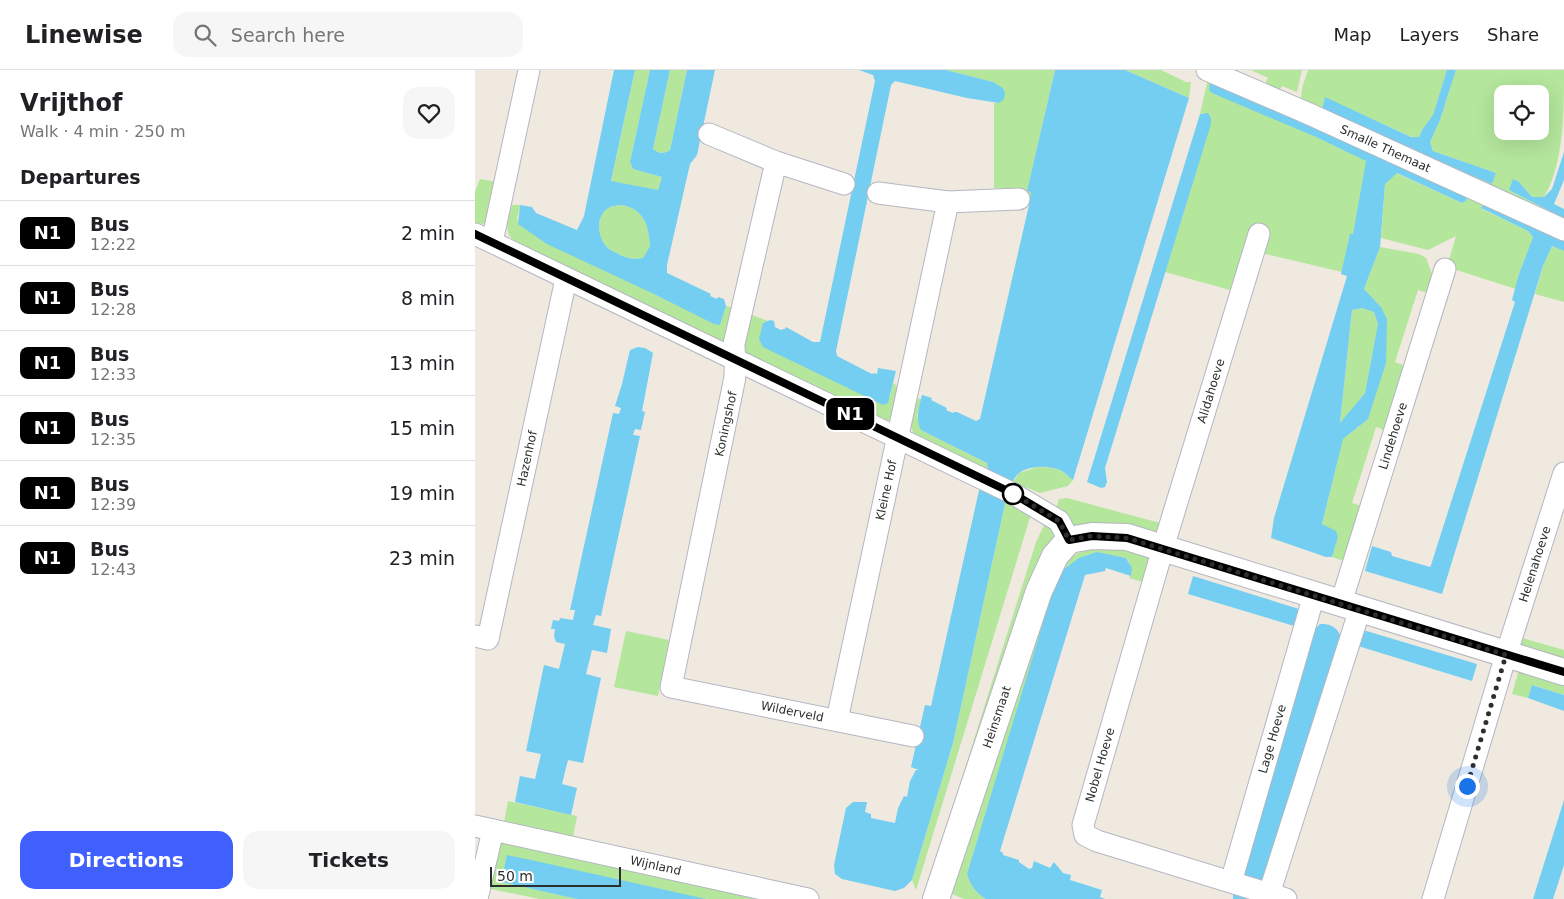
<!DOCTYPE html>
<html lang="en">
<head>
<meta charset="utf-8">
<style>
	body { margin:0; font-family:"DejaVu Sans",sans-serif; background:#f6f6f6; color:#202124; height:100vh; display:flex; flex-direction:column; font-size:19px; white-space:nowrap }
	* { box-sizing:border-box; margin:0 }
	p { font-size:16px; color:#757577 }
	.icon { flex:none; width:28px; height:28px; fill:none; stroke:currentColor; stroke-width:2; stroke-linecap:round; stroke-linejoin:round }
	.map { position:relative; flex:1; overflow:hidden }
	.panel { display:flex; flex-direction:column; background:#fff; width:475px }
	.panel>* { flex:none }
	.badge { padding:0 10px; border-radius:8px; font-size:18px; line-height:32px }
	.tools { position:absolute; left:1019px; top:15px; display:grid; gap:10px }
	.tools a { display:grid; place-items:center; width:55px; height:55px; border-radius:10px; background:#fff; box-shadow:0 5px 20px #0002; font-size:25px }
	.scale { position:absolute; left:15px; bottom:12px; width:131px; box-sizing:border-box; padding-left:5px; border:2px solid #2e2e2e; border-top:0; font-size:14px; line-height:18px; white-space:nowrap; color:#2e2e2e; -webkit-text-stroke:4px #fff; paint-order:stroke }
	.you { position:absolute; width:25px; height:25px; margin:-12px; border:4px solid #fff; border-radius:50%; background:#1a73e8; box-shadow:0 0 0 8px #1a73e833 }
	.map>.badge { position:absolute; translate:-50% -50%; box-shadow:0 0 0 2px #fff }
	h2 { padding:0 20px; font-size:19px; line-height:45px }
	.round { display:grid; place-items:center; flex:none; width:52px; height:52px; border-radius:15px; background:#f6f6f6 }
	.head { display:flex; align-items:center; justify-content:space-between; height:85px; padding:0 20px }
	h1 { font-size:24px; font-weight:700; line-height:38px }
	.button { display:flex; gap:10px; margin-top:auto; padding:10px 20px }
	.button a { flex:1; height:58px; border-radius:15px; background:#3f60fd; color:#fff; font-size:20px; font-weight:700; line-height:58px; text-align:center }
	.button a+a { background:#f6f6f6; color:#202124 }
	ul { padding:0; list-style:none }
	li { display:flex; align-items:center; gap:15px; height:65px; padding:0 20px; border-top:1px solid #e0e0e0 }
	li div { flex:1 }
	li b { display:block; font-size:19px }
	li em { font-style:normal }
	li .badge { min-width:55px; font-weight:700; text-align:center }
	header { display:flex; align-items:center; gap:30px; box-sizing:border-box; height:70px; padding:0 25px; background:#fff; border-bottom:1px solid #e0e0e0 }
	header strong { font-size:24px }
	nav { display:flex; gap:28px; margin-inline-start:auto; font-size:18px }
	.search { width:350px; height:45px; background:#f6f6f6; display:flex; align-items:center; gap:12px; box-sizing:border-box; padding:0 18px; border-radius:15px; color:#757577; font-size:19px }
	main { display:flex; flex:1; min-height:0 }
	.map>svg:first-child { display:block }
	.green { fill:#b4e69c; fill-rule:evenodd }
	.water { fill:#73cef1; fill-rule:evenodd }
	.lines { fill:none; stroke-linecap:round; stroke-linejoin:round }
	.minor-casing { stroke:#b4b6c1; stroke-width:23 }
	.tertiary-casing { stroke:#b4b6c1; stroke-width:28 }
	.minor { stroke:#fff; stroke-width:21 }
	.tertiary { stroke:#fff; stroke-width:26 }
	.line-casing { stroke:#fff; stroke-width:11 }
	.line { stroke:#000; stroke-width:8 }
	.walk { stroke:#2e2e2e; stroke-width:5; stroke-dasharray:0 9 }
	.stop-dot { fill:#fff; stroke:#000; stroke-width:2.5 }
	.labels { text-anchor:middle; stroke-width:4.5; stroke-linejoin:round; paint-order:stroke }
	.street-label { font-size:12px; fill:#2e2e2e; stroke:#fff }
</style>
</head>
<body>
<header>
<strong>Linewise</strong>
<div class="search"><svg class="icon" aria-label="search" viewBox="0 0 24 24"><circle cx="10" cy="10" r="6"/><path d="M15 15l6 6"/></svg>Search here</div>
<nav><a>Map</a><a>Layers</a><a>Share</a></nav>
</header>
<main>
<section class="panel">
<div class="head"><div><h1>Vrijthof</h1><p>Walk · 4 min · 250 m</p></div><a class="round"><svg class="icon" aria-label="heart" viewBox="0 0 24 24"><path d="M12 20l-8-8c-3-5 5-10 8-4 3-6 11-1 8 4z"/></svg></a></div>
<h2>Departures</h2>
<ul>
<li><span class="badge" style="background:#000;color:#fff">N1</span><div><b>Bus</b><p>12:22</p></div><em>2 min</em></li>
<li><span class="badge" style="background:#000;color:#fff">N1</span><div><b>Bus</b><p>12:28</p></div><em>8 min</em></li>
<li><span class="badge" style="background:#000;color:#fff">N1</span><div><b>Bus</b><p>12:33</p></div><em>13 min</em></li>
<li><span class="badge" style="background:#000;color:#fff">N1</span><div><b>Bus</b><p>12:35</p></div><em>15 min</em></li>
<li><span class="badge" style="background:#000;color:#fff">N1</span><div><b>Bus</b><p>12:39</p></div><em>19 min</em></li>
<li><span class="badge" style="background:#000;color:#fff">N1</span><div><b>Bus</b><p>12:43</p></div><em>23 min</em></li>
</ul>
<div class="button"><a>Directions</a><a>Tickets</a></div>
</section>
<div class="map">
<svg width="1089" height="829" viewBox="0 0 1089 829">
	<rect width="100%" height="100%" fill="#efe9e0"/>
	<g class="green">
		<path d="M160,0H175L155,92L158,99L187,107L183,121L136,112Z"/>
		<path d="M195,0H212L195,80C188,84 185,84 178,79Z"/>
		<path d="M471,0H580L552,121H557L554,135H546L548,119L519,118V33H524L518,12Z"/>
		<path d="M650,0H686L711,12H716L714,28Z"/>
		<path d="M722,0H754L789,16L793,8L776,0H827L822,22L807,16L804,21L821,29H826L827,18L833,0H972L958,46L947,60L944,67H937L850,28L847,39L1017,114L1021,103L958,81L955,72L965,50L981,0H1089C1089,41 1089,94 1069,127H1057L1043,111L1039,109L1034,120L1089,148V169L1016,134H1010L1007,139L1053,161L1058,167L1044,204L1041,219L972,197L981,166L953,180L906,168L910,114L921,103L987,133L991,131L993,125L742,12L738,8ZM1028,24H1065V61H1028Z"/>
		<path d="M733,9L841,67L892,91L878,165H875L867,202L769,179L755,220L690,202L711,134L728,43L725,44Z"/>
		<path d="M5,109L22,112L14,147L9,154L0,153V122Z"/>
		<path d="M37,135H45L42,150L179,224L245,255L251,236L262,239L252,271L247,273L39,171C27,160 34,148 37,135Z"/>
		<path d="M147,135C170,140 173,155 175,176L168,188C159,190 153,188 145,185C141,182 135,181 132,177C122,168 121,147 132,139C137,135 142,136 147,135Z"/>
		<path d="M1077,176L1089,181V232L1060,224L1068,196Z"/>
		<path d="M905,177L944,184L951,188L960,212L956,224L943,220L920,292L933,297L912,361L901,357L877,433L887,436L869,491L857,487L863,467L847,455L868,368L885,356L906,237L889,219Z"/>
		<path d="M887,238L899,242L903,254L890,323L865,354L877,240Z"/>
		<path d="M277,245L293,251L288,253L415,327L418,313L428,320L418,349L408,352L272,283L268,278Z"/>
		<path d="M439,328L446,329L442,346L446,360L512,393L513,400L439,365L434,352Z"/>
		<path d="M562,397C579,397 585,398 598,410L593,416L565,423L538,412L544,403Z"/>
		<path d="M592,428L685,453L679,466L596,459L581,438L584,429Z"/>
		<path d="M531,429L557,441L441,820L437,810L478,673Z"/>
		<path d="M572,449L583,468L453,816L561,472Z"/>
		<path d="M624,476L675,483L668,512L654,508C658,501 656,493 651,488C618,482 614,480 586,501L492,804C496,816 500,822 511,829H489L477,824V818L569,522C589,493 588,486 624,476Z"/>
		<path d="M151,561L194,570L183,626L139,617Z"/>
		<path d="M1044,567L1089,580V592L1046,575Z"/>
		<path d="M1045,596L1089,610V625L1058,615L1053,628L1037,624Z"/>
		<path d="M33,731L102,746L97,772L28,757Z"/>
		<path d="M27,769L301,829H229L32,786L26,812L103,829H65L16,819V810Z"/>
	</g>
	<g class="water">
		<path d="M139,0H160L136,111L183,120L187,107L158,99L155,92L175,0H195L178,79C185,84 188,84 195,80L212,0H240L222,85L215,94L192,195V203L236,224L235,226L242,229L243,227L249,229L251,236L245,255L239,254L179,224L72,174L43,154L45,135L57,137L61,143L102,160L109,146ZM147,135C170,140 173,155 175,176L168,188C159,190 153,188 145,185C141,182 135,181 132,177C122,167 121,147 132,139C137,135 142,136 147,135Z"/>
		<path d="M384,0H471L518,12L528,18L530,23L529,29L524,33L492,28L420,11L416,15L361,281L362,286L397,304L399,303L402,304L403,298L421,301L413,333L408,335L288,277L284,269L288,253L295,250L299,251L300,257L306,260L308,259H310L311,257L338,272H345L400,11L398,5Z"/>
		<path d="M580,0H650L714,28L598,410C594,407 590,402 585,400C574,395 553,395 543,404C537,410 534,421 531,429L478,673L437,810L429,818L420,821L367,809L360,804L359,795L371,738L378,732H392L390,742L396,744V748L420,753L423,738L429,726L432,727L435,711L441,700H444L436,697L450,635L456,636L505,416L513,400L512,393L446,360C440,348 444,337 447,325L457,328L456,330L472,338L471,340L478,343L479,342H482L501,351L505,349L554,135L556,122L552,121Z"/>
		<path d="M972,0H981L965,50L955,72L958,81L1021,103L1017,114L935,79L847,39L850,27L936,67H944L947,60L958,45Z"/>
		<path d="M735,11L993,125L991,131L987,133L922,103L910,114L905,177L889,219L906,237L912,249L911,293L893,349L868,369L847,454L861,461L863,467L857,487H851L796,468L799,448L872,206L866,204L875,164H878L891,91L841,67L737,23L734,20ZM887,238L899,242L903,254L890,323L865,353L877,240Z"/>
		<path d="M733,43L736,48V54L630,398L632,412L630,417L626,418L612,412L725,44Z"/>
		<path d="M1089,82V110L1079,134L1089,139V148L1034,120L1038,109L1043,111L1057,127H1069L1077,119Z"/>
		<path d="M1010,133L1089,169V181L1077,176L1068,196L967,524L890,501L897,476L916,482L917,486L955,497L956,495L1040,232L1037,230L1044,204L1058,167L1053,161L1006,138Z"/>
		<path d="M163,277L170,278L178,283L167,341L170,342L166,360L160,359L158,365L165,366L126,546L121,545L118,555L136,559L132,583L117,580L111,604L126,608L108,693L93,690L87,714L102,718L96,745L40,732L45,706L60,709L66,684L51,681L69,595L84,599L90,574L81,572L79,566L80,559H76L78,550L84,551L85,548L98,550L100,540H95L138,343L144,344L146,338L140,336L147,314L155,280Z"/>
		<path d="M622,482L651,488L657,498L656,506L631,498L630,501L610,505L525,781L528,783V785L544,790V792L554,799L557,798L559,791L575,798L579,792L588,803L596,805L595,810L627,820L625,827L630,829H511C500,822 496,816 492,804L578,520L586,501L604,488Z"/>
		<path d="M718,506L824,539L819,556L713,524Z"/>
		<path d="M845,554C856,554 861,556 866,567L786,829H758V817L840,559Z"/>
		<path d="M888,560L1002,594L997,611L883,576Z"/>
		<path d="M1057,615L1089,625V641L1053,628Z"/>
		<path d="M1089,730V795L1078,829H1058Z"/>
		<path d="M32,785L56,790L231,829H102L26,812Z"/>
	</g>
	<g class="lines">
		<g class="minor-casing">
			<g id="minor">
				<path id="s1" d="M732,0L832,43L1089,160"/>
				<path d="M234,64L301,92L369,114"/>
				<path id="s2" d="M301,92L259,274C259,287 262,299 259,312L196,617L438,666"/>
				<path d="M403,123L473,132L544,129"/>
				<path d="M0,164L537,423L584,451L594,470"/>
				<path d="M784,164L688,478L608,755L610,765L622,771L811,829"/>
				<path d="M17,172L54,0"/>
				<path id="s3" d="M866,533L970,199"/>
				<path id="s4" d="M0,566L13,569L91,209"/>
				<path id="s5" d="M362,650L473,132"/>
				<path id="s6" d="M0,756L333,829"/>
				<path id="s7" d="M756,812L839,525"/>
				<path d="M794,824L885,539"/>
				<path d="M2,829L18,760"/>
				<path id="s8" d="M958,829L1031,585L1089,403"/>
			</g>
		</g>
		<g class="tertiary-casing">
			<g id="tertiary">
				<path id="s9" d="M461,829L564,521L580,486L594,470L617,466L652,467L1089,602"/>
			</g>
		</g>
		<use href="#minor" class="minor"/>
		<use href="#tertiary" class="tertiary"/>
	</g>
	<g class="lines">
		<g class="line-casing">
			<path id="line" d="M0,164L537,423L584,451L594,470L617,466L652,468L1089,602"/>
		</g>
		<use href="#line" class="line"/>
		<path class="walk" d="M538,424L537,423L584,451L594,470L617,466L652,468L1031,585L992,716"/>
	</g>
	<circle class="stop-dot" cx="538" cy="424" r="10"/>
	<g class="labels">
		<g class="street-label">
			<text dy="4" stroke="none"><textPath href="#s1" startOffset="195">Smalle Themaat</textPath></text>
			<text transform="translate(736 321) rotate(-73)" y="4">Alidahoeve</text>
			<text transform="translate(251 354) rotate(-78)" y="4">Koningshof</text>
			<text dy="4" stroke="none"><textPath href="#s3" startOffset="175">Lindehoeve</textPath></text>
			<text dy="4" stroke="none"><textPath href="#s4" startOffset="198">Hazenhof</textPath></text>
			<text dy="4" stroke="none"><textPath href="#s5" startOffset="235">Kleine Hof</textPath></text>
			<text dy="4" stroke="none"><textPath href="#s8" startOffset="350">Helenahoeve</textPath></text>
			<text dy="4" stroke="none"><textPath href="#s2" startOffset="660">Wilderveld</textPath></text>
			<text dy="4" stroke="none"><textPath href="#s9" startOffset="192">Heinsmaat</textPath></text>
			<text dy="4" stroke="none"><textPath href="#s7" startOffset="149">Lage Hoeve</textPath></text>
			<text transform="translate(625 695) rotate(-74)" y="4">Nobel Hoeve</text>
			<text dy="4" stroke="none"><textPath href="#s6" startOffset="185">Wijnland</textPath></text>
		</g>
	</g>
</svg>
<div class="tools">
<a><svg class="icon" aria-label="locate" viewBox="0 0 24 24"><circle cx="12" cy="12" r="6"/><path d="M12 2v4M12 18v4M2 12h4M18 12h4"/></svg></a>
</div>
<div class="scale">50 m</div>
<div class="you" style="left:992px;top:716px"></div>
<b class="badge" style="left:375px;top:344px;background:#000;color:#fff">N1</b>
</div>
</main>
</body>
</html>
